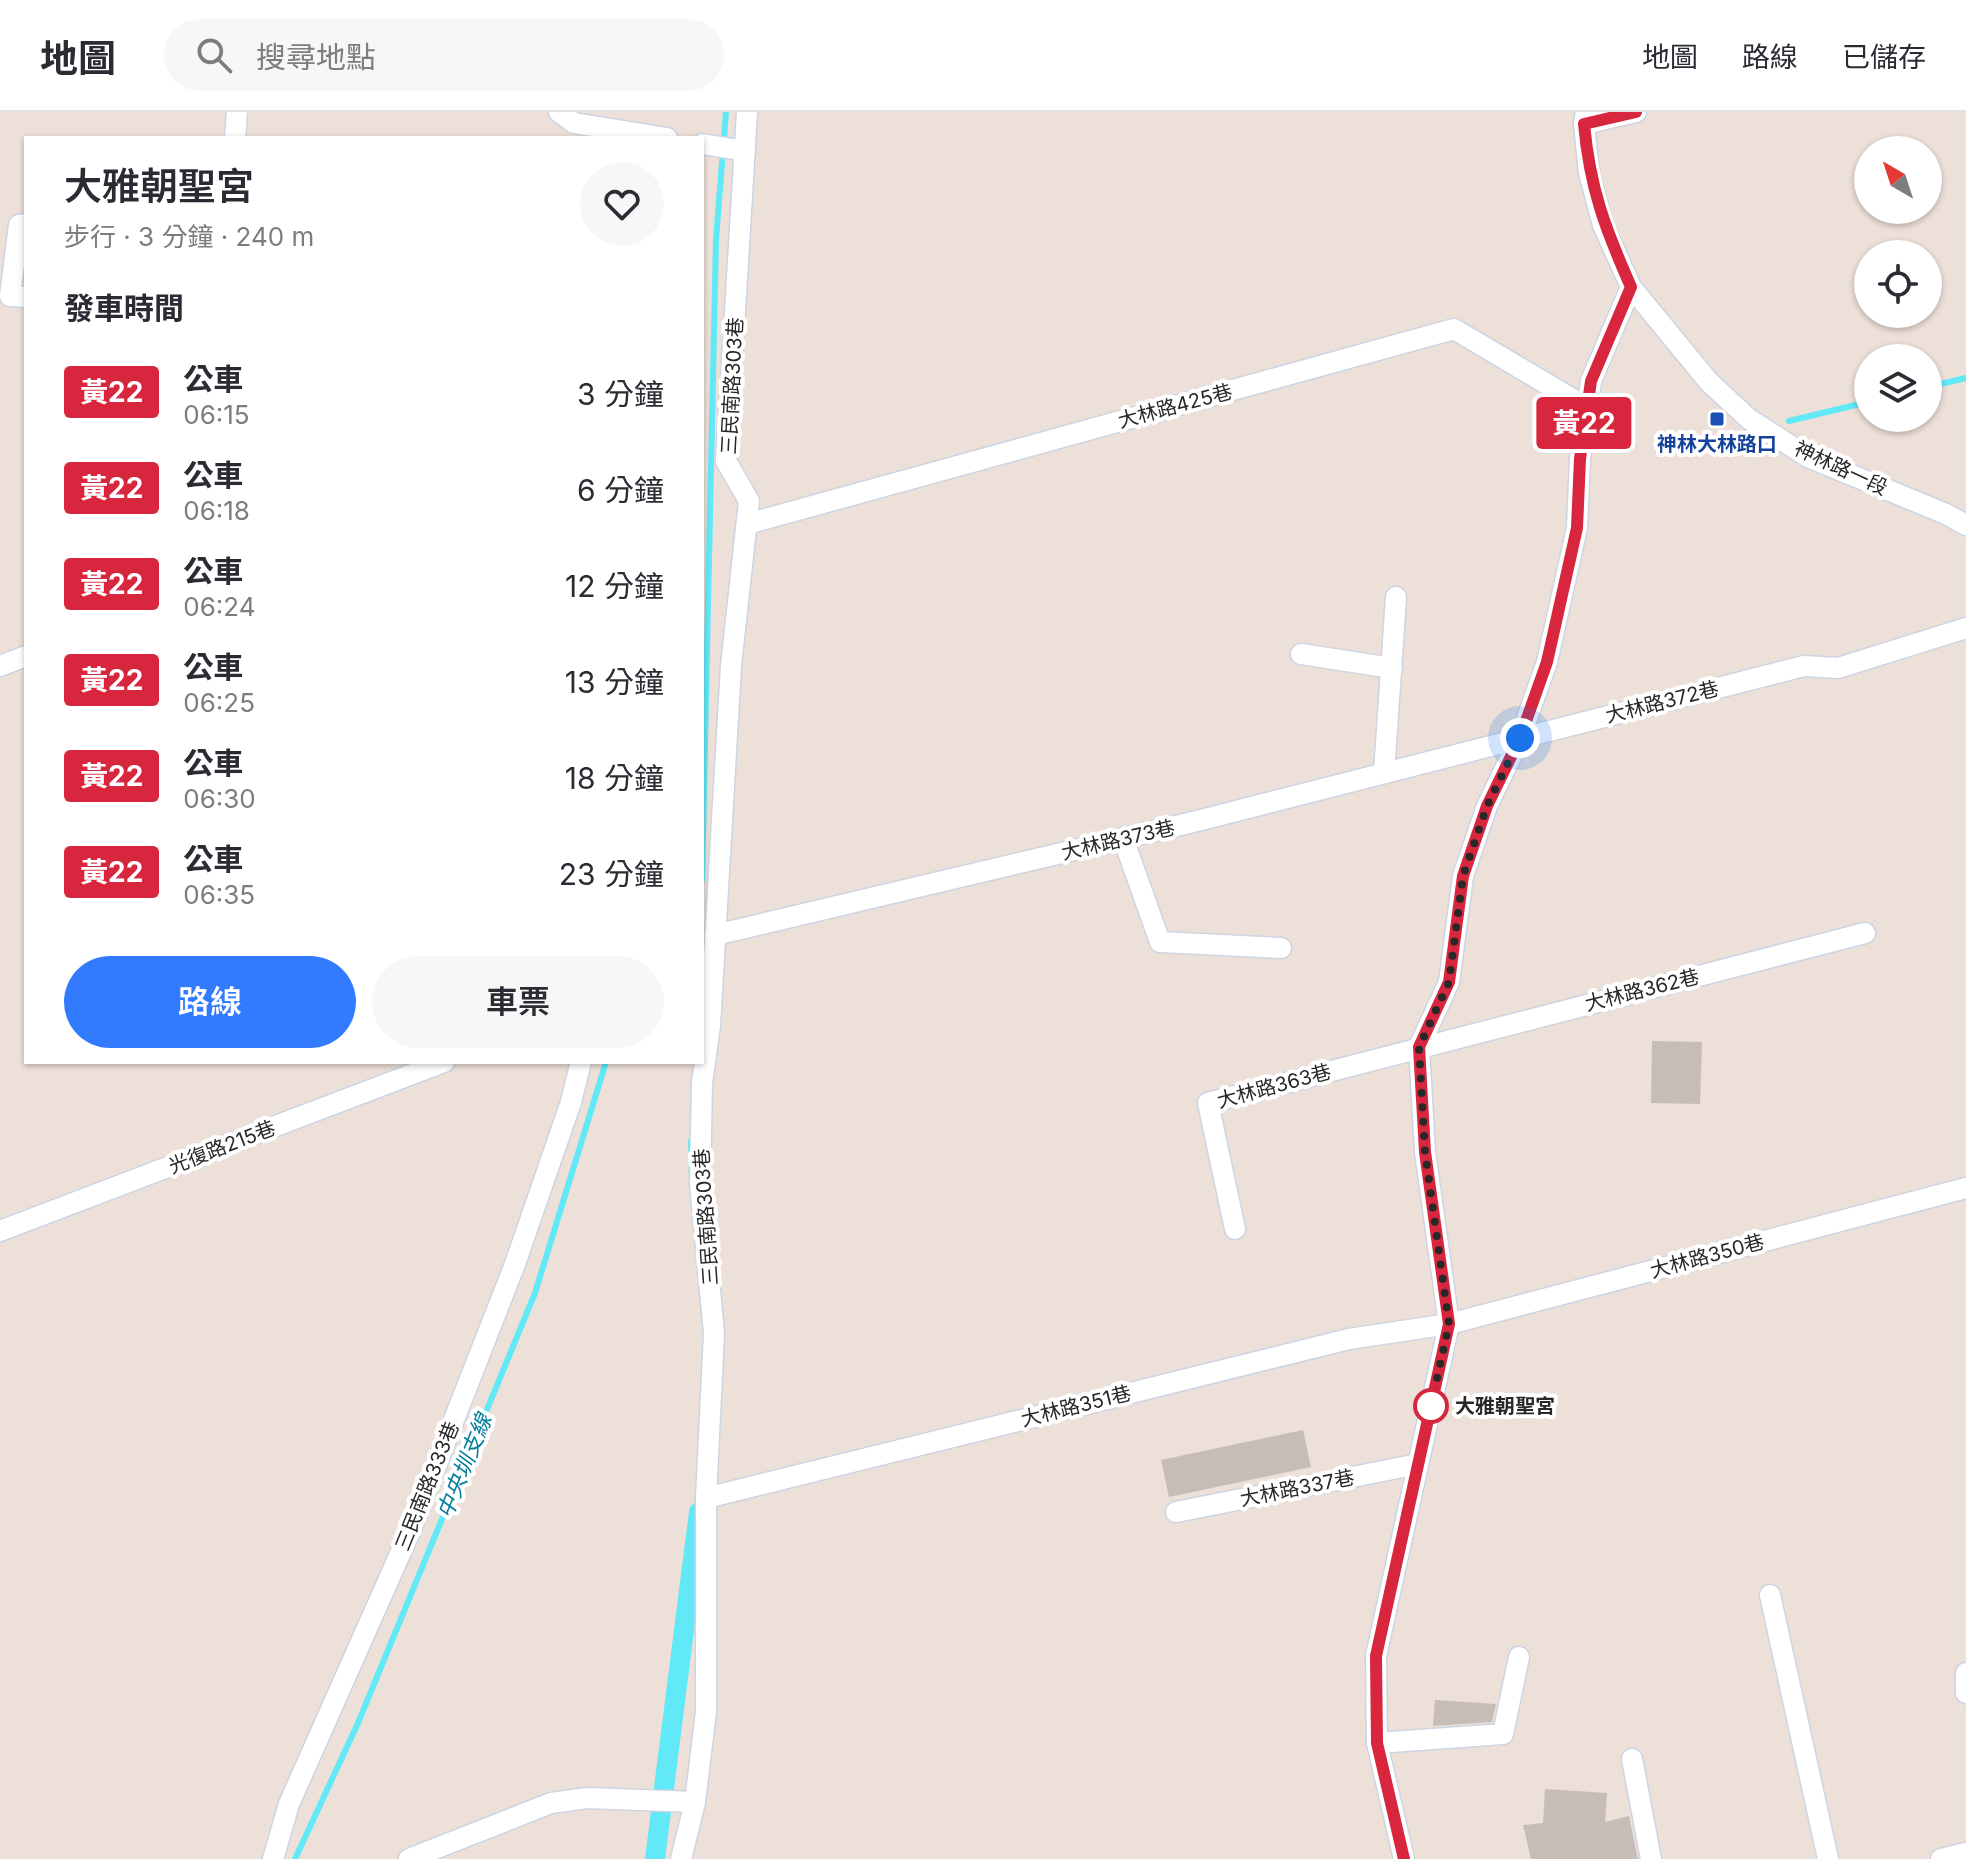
<!DOCTYPE html>
<html lang="zh-TW">
<head>
<meta charset="utf-8">
<style>
	body { margin:0; font-family:Inter,"Noto Sans TC",sans-serif; background:#f7f7f7; color:#2b2b33; height:100vh; display:flex; flex-direction:column; font-size:30px; white-space:nowrap }
	* { box-sizing:border-box; margin:0 }
	p { font-size:26px; color:#7c7c81 }
	.icon { flex:none; width:44px; height:44px; fill:none; stroke:currentColor; stroke-width:2; stroke-linecap:round; stroke-linejoin:round }
	.map { position:relative; flex:1; overflow:hidden }
	.panel { position:absolute; left:24px; top:24px; width:680px; height:928px; display:flex; flex-direction:column; background:#fff; border-radius:0px; box-shadow:0 2px 6px #0004 }
	.panel>* { flex:none }
	.badge { padding:0 16px; border-radius:6px; font-size:28px; line-height:52px }
	.needle { width:52px; rotate:321deg }
	.fabs { position:absolute; left:1854px; top:24px; display:grid; gap:16px }
	.fabs a { display:grid; place-items:center; width:88px; height:88px; border-radius:50%; background:#fff; box-shadow:0 2px 6px #0004; font-size:40px }
	.you { position:absolute; width:40px; height:40px; margin:-20px; border:6px solid #fff; border-radius:50%; background:#1a73e8; box-shadow:0 0 0 12px #1a73e833 }
	.map>.badge { position:absolute; translate:-50% -50%; box-shadow:0 0 0 4px #fff }
	h2 { padding:0 40px; font-size:30px; line-height:72px }
	.round { display:grid; place-items:center; flex:none; width:84px; height:84px; border-radius:42px; background:#f7f7f7 }
	.overview { display:flex; align-items:center; justify-content:space-between; height:136px; padding:0 40px }
	h1 { font-size:38px; font-weight:600; line-height:60px }
	.cta { display:flex; gap:16px; margin-top:auto; padding:16px 40px }
	.cta a { flex:1; height:92px; border-radius:48px; background:#327bff; color:#fff; font-size:32px; font-weight:600; line-height:92px; text-align:center }
	.cta a+a { background:#f7f7f7; color:#2b2b33 }
	ul { padding:0; list-style:none }
	li { display:flex; align-items:center; gap:24px; height:96px; padding:0 40px }
	li div { flex:1 }
	li b { display:block; font-size:30px }
	li em { font-style:normal }
	li .badge { min-width:88px; font-weight:700; text-align:center }
	header { display:flex; align-items:center; gap:48px; box-sizing:border-box; height:112px; padding:0 40px; background:#fff; border-bottom:2px solid #e1e1e2 }
	header strong { font-size:38px }
	nav { display:flex; gap:44px; margin-inline-start:auto; font-size:28px }
	.search { width:560px; height:72px; background:#f7f7f7; display:flex; align-items:center; gap:20px; box-sizing:border-box; padding:0 28px; border-radius:44px; color:#7c7c81; font-size:30px }
	.map>svg:first-child { display:block }
	.lines { fill:none; stroke-linecap:round; stroke-linejoin:round }
	.stream { stroke:#61e9f8; stroke-width:6 }
	.canal { stroke:#61e9f8; stroke-width:20 }
	.building { fill:#c7bdb8 }
	.minor-casing { stroke:#cdd5e3; stroke-width:23 }
	.minor { stroke:#fff; stroke-width:20 }
	.line-casing { stroke:#fff; stroke-width:18 }
	.line { stroke:#d7263d; stroke-width:12 }
	.walk { stroke:#282828; stroke-width:8; stroke-dasharray:0 14.4 }
	.transit-dot { fill:#1a4fb4; stroke:#fff; stroke-width:3 }
	.stop-dot { fill:#fff; stroke:#d7263d; stroke-width:4 }
	.labels { text-anchor:middle; stroke-width:8; stroke-linejoin:round; paint-order:stroke }
	.street-label { font-size:20px; fill:#282828; stroke:#fff }
	.transit-label { font-size:20px; font-weight:bold; fill:#164399; stroke:#fff }
	.stop-label { font-size:20px; font-weight:bold; fill:#282828; stroke:#fff; text-anchor:start }
	.water-label { font-size:22px; font-style:italic; fill:#047f9a; stroke:#fff }
</style>
</head>
<body>
<header>
<strong>地圖</strong>
<div class="search"><svg class="icon" aria-label="search" viewBox="0 0 24 24"><circle cx="10" cy="10" r="6"/><path d="M15 15l6 6"/></svg>搜尋地點</div>
<nav><a>地圖</a><a>路線</a><a>已儲存</a></nav>
</header>
<div class="map">
<svg width="1966" height="1747" viewBox="0 0 1966 1747">
	<rect width="100%" height="100%" fill="#ece0d8"/>
	<g class="lines">
		<g class="stream">
			<path d="M1928,275L1966,266"/>
			<path d="M1789,309L1868,290"/>
			<path d="M702,768L716,127L726,0"/>
			<path d="M691,1029L692,1070"/>
			<path d="M295,1747L358,1611L535,1181L606,950"/>
		</g>
		<path class="canal" d="M655,1747L699,1400"/>
	</g>
	<g class="building">
		<path d="M1652,929L1702,930L1700,992L1651,991Z"/>
		<path d="M1303,1318L1311,1355L1169,1385L1161,1348Z"/>
		<path d="M1435,1588L1496,1592L1492,1610L1433,1614Z"/>
		<path d="M1545,1677L1607,1681L1605,1710L1629,1704L1638,1747H1531L1523,1713L1543,1711Z"/>
	</g>
	<g class="lines">
		<g class="minor-casing">
			<g id="minor">
				<path d="M559,0L574,11L667,26"/>
				<path d="M1586,0L1584,12L1589,61L1603,113L1631,175L1709,270L1749,307L1808,345L1946,402L1966,413"/>
				<path d="M1584,12L1636,0"/>
				<path d="M235,26L237,0"/>
				<path d="M702,32L745,39"/>
				<path d="M26,112L19,113L10,184L26,185"/>
				<path d="M747,412L1454,217L1586,295"/>
				<path d="M1301,542L1392,556"/>
				<path d="M0,554L26,544"/>
				<path d="M1384,661L1396,485"/>
				<path d="M1123,726L1160,830L1281,836"/>
				<path d="M715,823L1197,709L1804,554L1838,556L1966,516"/>
				<path d="M1235,1117L1208,991L1865,821"/>
				<path d="M0,1119L444,950"/>
				<path d="M706,1386L1349,1227L1449,1212L1966,1076"/>
				<path d="M1176,1400L1418,1352"/>
				<path d="M1770,1483L1828,1747"/>
				<path d="M1966,1561V1581"/>
				<path d="M1377,1631L1503,1622L1519,1545"/>
				<path d="M1632,1647L1651,1747"/>
				<path d="M273,1747L289,1692L412,1415L515,1152L571,990L581,950"/>
				<path d="M409,1747L551,1691L587,1686L695,1690"/>
				<path d="M681,1747L695,1690L706,1600V1386L714,1221L700,1072L702,971L710,914L731,554L749,389L726,349L747,0"/>
				<path d="M1404,1747L1377,1631L1376,1544L1449,1212L1425,1040L1419,935L1449,870L1463,764L1487,694L1520,626L1547,550L1577,416L1580,347L1591,269L1631,175"/>
				<path d="M1941,1747L1966,1741"/>
			</g>
		</g>
		<use href="#minor" class="minor"/>
	</g>
	<g class="lines">
		<g class="line-casing">
			<path id="line" d="M1404,1747L1377,1631L1376,1544L1449,1212L1425,1040L1419,935L1449,870L1463,764L1487,694L1520,626L1547,550L1577,416L1580,347L1591,269L1631,175C1605,116 1590,77 1584,12L1636,0"/>
		</g>
		<use href="#line" class="line"/>
		<path class="walk" d="M1431,1294L1449,1212L1425,1040L1419,935L1449,870L1463,764L1487,694L1520,626"/>
	</g>
	<rect class="transit-dot" x="1709" y="299" width="16" height="16" rx="4"/>
	<circle class="stop-dot" cx="1431" cy="1294" r="16"/>
	<g class="labels">
		<g class="street-label">
			<text transform="translate(732 274) rotate(-87)" y="7">三民南路303巷</text>
			<text transform="translate(1175 294) rotate(-15)" y="7">大林路425巷</text>
			<text transform="translate(1841 356) rotate(25)" y="7">神林路一段</text>
			<text transform="translate(1662 590) rotate(-14)" y="7">大林路372巷</text>
			<text transform="translate(1118 728) rotate(-13)" y="7">大林路373巷</text>
			<text transform="translate(1642 878) rotate(-14)" y="7">大林路362巷</text>
			<text transform="translate(1274 974) rotate(-15)" y="7">大林路363巷</text>
			<text transform="translate(222 1035) rotate(-21)" y="7">光復路215巷</text>
			<text transform="translate(706 1105) rotate(-94)" y="7">三民南路303巷</text>
			<text transform="translate(1707 1144) rotate(-15)" y="7">大林路350巷</text>
			<text transform="translate(1076 1294) rotate(-14)" y="7">大林路351巷</text>
			<text transform="translate(427 1374) rotate(-68)" y="7">三民南路333巷</text>
			<text transform="translate(1297 1376) rotate(-11)" y="7">大林路337巷</text>
		</g>
		<g class="transit-label">
			<text x="1717" y="339">神林大林路口</text>
		</g>
		<g class="stop-label">
			<text x="1455" y="1301">大雅朝聖宮</text>
		</g>
		<g class="water-label">
			<text transform="translate(464 1354) rotate(-68)" y="8">中央圳支線</text>
		</g>
	</g>
</svg>
<div class="fabs">
<a><svg class="needle" viewBox="-14 -14 28 28"><path d="M0-13l5 13h-10z" fill="#e53935"/><path d="M0 13l5-13h-10z" fill="#7c7c81"/></svg></a>
<a><svg class="icon" aria-label="locate" viewBox="0 0 24 24"><circle cx="12" cy="12" r="6"/><path d="M12 2v4M12 18v4M2 12h4M18 12h4"/></svg></a>
<a><svg class="icon" aria-label="layers" viewBox="0 0 24 24"><path d="M12 4l9 5-9 5-9-5zM3 14l9 5 9-5"/></svg></a>
</div>
<div class="you" style="left:1520px;top:626px"></div>
<b class="badge" style="left:1584px;top:311px;background:#d7263d;color:#fff">黃22</b>
<section class="panel">
<div class="overview"><div><h1>大雅朝聖宮</h1><p>步行 · 3 分鐘 · 240 m</p></div><a class="round"><svg class="icon" aria-label="heart" viewBox="0 0 24 24"><path d="M12 20l-8-8c-3-5 5-10 8-4 3-6 11-1 8 4z"/></svg></a></div>
<h2>發車時間</h2>
<ul>
<li><span class="badge" style="background:#d7263d;color:#fff">黃22</span><div><b>公車</b><p>06:15</p></div><em>3 分鐘</em></li>
<li><span class="badge" style="background:#d7263d;color:#fff">黃22</span><div><b>公車</b><p>06:18</p></div><em>6 分鐘</em></li>
<li><span class="badge" style="background:#d7263d;color:#fff">黃22</span><div><b>公車</b><p>06:24</p></div><em>12 分鐘</em></li>
<li><span class="badge" style="background:#d7263d;color:#fff">黃22</span><div><b>公車</b><p>06:25</p></div><em>13 分鐘</em></li>
<li><span class="badge" style="background:#d7263d;color:#fff">黃22</span><div><b>公車</b><p>06:30</p></div><em>18 分鐘</em></li>
<li><span class="badge" style="background:#d7263d;color:#fff">黃22</span><div><b>公車</b><p>06:35</p></div><em>23 分鐘</em></li>
</ul>
<div class="cta"><a>路線</a><a>車票</a></div>
</section>
</div>
</body>
</html>
